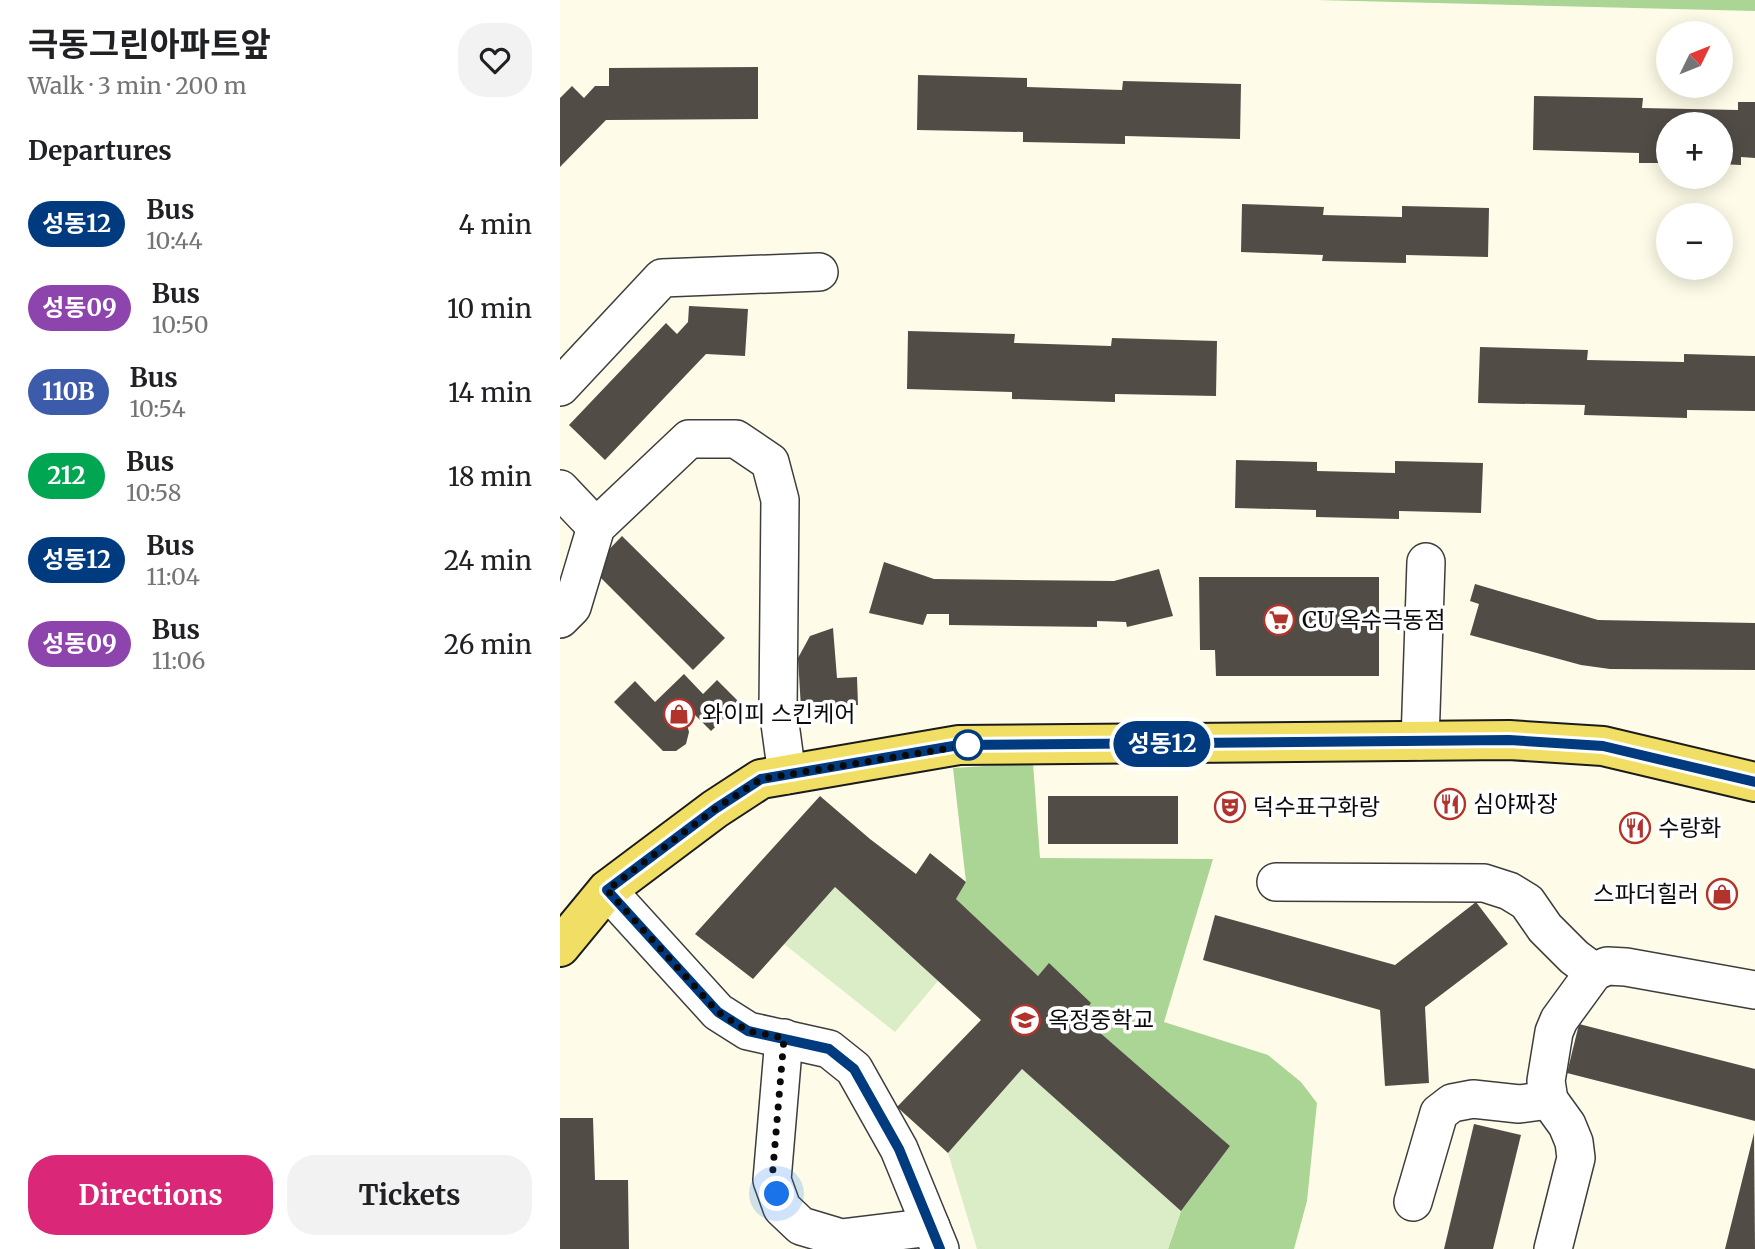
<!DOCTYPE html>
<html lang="en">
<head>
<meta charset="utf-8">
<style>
	body { margin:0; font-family:Merriweather,"Noto Sans KR",serif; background:#f2f2f2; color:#202124; height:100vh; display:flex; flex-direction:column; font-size:26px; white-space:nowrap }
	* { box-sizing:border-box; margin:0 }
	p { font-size:23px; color:#757577 }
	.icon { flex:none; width:38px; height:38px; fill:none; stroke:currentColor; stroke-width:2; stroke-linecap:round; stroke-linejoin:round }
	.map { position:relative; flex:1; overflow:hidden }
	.panel { display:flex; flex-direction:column; background:#fff; width:560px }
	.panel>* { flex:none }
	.badge { padding:0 14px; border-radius:23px; font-size:24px; line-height:46px }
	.needle { width:46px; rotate:47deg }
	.fabs { position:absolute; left:1096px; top:21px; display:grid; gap:14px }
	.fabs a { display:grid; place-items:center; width:77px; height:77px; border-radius:50%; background:#fff; box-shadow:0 4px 18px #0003; font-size:35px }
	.you { position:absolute; width:35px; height:35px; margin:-18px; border:5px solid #fff; border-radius:50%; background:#1a73e8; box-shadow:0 0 0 10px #1a73e833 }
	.map>.badge { position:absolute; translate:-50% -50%; box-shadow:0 0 0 4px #fff }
	h2 { padding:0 28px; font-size:26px; line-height:63px }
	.round { display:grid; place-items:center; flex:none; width:74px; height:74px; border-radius:28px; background:#f2f2f2 }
	.headline { display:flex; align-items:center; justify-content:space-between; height:119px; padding:0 28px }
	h1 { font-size:33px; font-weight:700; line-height:52px }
	.cta { display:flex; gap:14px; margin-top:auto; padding:14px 28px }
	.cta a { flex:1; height:80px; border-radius:28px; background:#db2777; color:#fff; font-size:28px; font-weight:700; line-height:80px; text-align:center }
	.cta a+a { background:#f2f2f2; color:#202124 }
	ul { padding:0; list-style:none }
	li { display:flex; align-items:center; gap:21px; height:84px; padding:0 28px }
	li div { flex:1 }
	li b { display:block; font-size:26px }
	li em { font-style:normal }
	li .badge { min-width:77px; font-weight:700; text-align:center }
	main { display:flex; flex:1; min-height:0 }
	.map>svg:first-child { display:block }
	.forest { fill:#abd595 }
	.pitch { fill:#dbedc6 }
	.building { fill:#524c47 }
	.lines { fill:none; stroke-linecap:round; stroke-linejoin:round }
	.minor-casing { stroke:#3d3d3d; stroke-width:40 }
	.major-casing { stroke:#1b1b1b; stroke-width:42 }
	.minor { stroke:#fff; stroke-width:37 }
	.major { stroke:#f1de65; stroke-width:38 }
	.line-casing { stroke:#fff; stroke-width:16 }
	.line { stroke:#003b80; stroke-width:10 }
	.walk { stroke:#0a0a0a; stroke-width:7; stroke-dasharray:0 12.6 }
	.stop-dot { fill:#fff; stroke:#003b80; stroke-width:3.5 }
	.labels { text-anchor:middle; stroke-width:7; stroke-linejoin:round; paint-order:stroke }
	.poi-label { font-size:23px; fill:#0a0a0a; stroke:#fff; text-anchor:start }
</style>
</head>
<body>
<main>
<section class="panel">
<div class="headline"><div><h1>극동그린아파트앞</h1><p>Walk · 3 min · 200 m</p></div><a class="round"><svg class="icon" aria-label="heart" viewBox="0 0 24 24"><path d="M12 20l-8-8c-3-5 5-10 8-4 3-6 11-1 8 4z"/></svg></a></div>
<h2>Departures</h2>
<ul>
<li><span class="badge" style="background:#003b80;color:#fff">성동12</span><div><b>Bus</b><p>10:44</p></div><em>4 min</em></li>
<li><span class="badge" style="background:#8e44ad;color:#fff">성동09</span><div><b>Bus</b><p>10:50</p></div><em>10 min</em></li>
<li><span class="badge" style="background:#3d5bab;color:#fff">110B</span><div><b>Bus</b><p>10:54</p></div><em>14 min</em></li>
<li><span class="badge" style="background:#00a651;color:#fff">212</span><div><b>Bus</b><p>10:58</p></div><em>18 min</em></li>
<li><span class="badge" style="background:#003b80;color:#fff">성동12</span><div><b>Bus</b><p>11:04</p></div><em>24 min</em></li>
<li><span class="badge" style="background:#8e44ad;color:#fff">성동09</span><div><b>Bus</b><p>11:06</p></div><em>26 min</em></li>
</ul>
<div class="cta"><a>Directions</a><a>Tickets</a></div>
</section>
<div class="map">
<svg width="1195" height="1249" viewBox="0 0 1195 1249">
	<rect width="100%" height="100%" fill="#fefce8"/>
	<g class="forest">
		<path d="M756,0H1195V11Z"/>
		<path d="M473,763L480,858L653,859L604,1022L708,1055L741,1082L757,1103L747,1201L734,1249H608L621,1211L670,1146L522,1017L489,964L478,976L396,899L406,882L393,768Z"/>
	</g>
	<g class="pitch">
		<path d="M275,887L378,981L335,1032L224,944Z"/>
		<path d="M462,1069L621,1211L608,1249H417L388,1153Z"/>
	</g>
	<g class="building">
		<path d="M198,67V119L46,120L0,167V98L12,86L24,98L35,86H49V68Z"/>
		<path d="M358,75L467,78V87L562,90L563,81L681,84L680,139L565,136V144L463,142V132L357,130Z"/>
		<path d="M974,96L1083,98L1082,108L1178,110V102H1195V158L1181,157V165L1160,164V124H1108V163H1079V153L973,150Z"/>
		<path d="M682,204L764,207L763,215L842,217V206L929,208L928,257L846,255V263L762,261L763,255L681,252Z"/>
		<path d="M129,306L188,309L185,356L146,354L45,460L9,425L106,323L117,334L128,322Z"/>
		<path d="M348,331L455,334L454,343L551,346L552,338L657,341L656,396L555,394V402L452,399V392L347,389Z"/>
		<path d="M920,347L1028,350L1027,360L1124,362V354L1195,356V411L1127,410V418L1024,415L1025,405L918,403Z"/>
		<path d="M676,460L757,462V471L835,473V461L923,463L921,513L839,511V519L756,517V510L675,508Z"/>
		<path d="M62,536L165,638L133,670L31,568Z"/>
		<path d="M324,562L374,579L554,581L599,569L613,616L567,627L566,622L537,621V627L389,625V614H367L363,625L309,613Z"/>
		<path d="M639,577H819V676H656L655,650H640Z"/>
		<path d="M915,584L1038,620L1195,623V670L1050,669L1021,665L910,635L919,604L910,601Z"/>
		<path d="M273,628L277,678L297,677L298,705L241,708L238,658L250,636Z"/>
		<path d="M124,674L143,694L157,680L180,703L151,731L134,714L126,721L129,732L126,744L116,751H103L54,702L75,681L95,702Z"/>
		<path d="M260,796L310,839L356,874L370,853L406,882L396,899L478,976L489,963L531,1003L522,1017L670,1146L621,1211L462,1069L388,1153L337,1107L421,1020L275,887L193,979L135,934Z"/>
		<rect x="488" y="796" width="130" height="48"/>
		<path d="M916,902L948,944L865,1007L869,1083L825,1086L820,1010L643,960L655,915L835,965Z"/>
		<path d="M1019,1024L1195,1069V1121L1007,1073Z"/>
		<path d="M0,1118H33L35,1180H68L69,1249H0Z"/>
		<path d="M914,1124L961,1135L933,1249H884Z"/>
		<path d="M1194,1133L1195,1249H1165Z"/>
	</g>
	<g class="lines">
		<g class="minor-casing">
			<g id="minor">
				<path d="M0,387L102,278L259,272"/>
				<path d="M0,489L36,527"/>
				<path d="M0,619L12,607L36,527L129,439H176L210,462L220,500L218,709L227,775"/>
				<path d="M860,741L866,562"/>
				<path d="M716,882L924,883L949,891L967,902L985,928L1014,957L1034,972"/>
				<path d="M47,890L158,1012L188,1031L269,1049L294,1069L339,1149L380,1249"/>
				<path d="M224,1038L212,1180L222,1208L241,1226L281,1238L371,1227"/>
				<path d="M853,1202L879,1113L892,1103L913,1099L959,1104L989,1100"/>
				<path d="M993,1249L1016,1158L1014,1142L1007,1125L989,1100L986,1081L994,1032L999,1020L1034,972L1047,966L1066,967L1195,990"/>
			</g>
		</g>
		<g class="major-casing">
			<path id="major" d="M0,947L47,890L155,809L201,779L399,745L949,740L1043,746L1195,782"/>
		</g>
		<use href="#minor" class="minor"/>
		<use href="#major" class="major"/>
	</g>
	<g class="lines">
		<g class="line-casing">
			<path id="line" d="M380,1249L339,1149L294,1069L269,1049L188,1031L158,1012L47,890L155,809L201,779L399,745L949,740L1043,746L1195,782"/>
		</g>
		<use href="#line" class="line"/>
		<path class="walk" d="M217,1194L212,1180L224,1038L188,1031L158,1012L47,890L155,809L201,779L408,745"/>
	</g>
	<defs>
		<g id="supermarket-ring" transform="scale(1.575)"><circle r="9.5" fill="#fff" stroke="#b1332b" stroke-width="1.5"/><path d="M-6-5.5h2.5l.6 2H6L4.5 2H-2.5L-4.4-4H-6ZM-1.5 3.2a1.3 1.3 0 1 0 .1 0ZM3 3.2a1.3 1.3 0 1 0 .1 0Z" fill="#b1332b"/></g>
		<g id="shop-ring" transform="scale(1.575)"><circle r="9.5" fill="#fff" stroke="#b1332b" stroke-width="1.5"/><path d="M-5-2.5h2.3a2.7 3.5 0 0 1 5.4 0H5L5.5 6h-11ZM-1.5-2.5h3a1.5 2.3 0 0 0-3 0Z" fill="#b1332b"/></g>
		<g id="restaurant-ring" transform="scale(1.575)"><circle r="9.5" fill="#fff" stroke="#b1332b" stroke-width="1.5"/><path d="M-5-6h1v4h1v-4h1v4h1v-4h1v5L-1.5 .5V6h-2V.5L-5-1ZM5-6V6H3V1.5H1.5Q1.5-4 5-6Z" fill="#b1332b"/></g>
		<g id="theatre-ring" transform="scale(1.575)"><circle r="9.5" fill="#fff" stroke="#b1332b" stroke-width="1.5"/><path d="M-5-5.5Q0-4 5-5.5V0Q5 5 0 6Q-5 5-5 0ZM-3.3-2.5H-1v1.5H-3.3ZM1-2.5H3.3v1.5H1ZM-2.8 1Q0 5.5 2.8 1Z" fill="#b1332b"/></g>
		<g id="school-ring" transform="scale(1.575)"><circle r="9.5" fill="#fff" stroke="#b1332b" stroke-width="1.5"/><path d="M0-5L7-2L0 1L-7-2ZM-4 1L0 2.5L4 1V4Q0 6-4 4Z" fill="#b1332b"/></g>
	</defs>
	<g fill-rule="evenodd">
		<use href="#supermarket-ring" x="719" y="620"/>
		<use href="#shop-ring" x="119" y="714"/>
		<use href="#restaurant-ring" x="890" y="804"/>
		<use href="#theatre-ring" x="670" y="807"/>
		<use href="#restaurant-ring" x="1075" y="828"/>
		<use href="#shop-ring" x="1162" y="894"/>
		<use href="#school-ring" x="465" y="1020"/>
	</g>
	<circle class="stop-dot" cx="408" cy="745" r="14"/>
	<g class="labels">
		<g class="poi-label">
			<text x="742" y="628">CU 옥수극동점</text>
			<text x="142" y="722">와이피 스킨케어</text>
			<text x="913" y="812">심야짜장</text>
			<text x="693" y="815">덕수표구화랑</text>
			<text x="1098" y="836">수랑화</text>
			<text x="1139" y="902" text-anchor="end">스파더힐러</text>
			<text x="488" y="1028">옥정중학교</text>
		</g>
	</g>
</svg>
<div class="fabs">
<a><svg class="needle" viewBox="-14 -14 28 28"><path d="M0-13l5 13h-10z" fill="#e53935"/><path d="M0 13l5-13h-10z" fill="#757577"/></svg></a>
<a>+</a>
<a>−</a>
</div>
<div class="you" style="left:217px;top:1194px"></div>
<b class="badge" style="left:602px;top:744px;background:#003b80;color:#fff">성동12</b>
</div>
</main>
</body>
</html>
